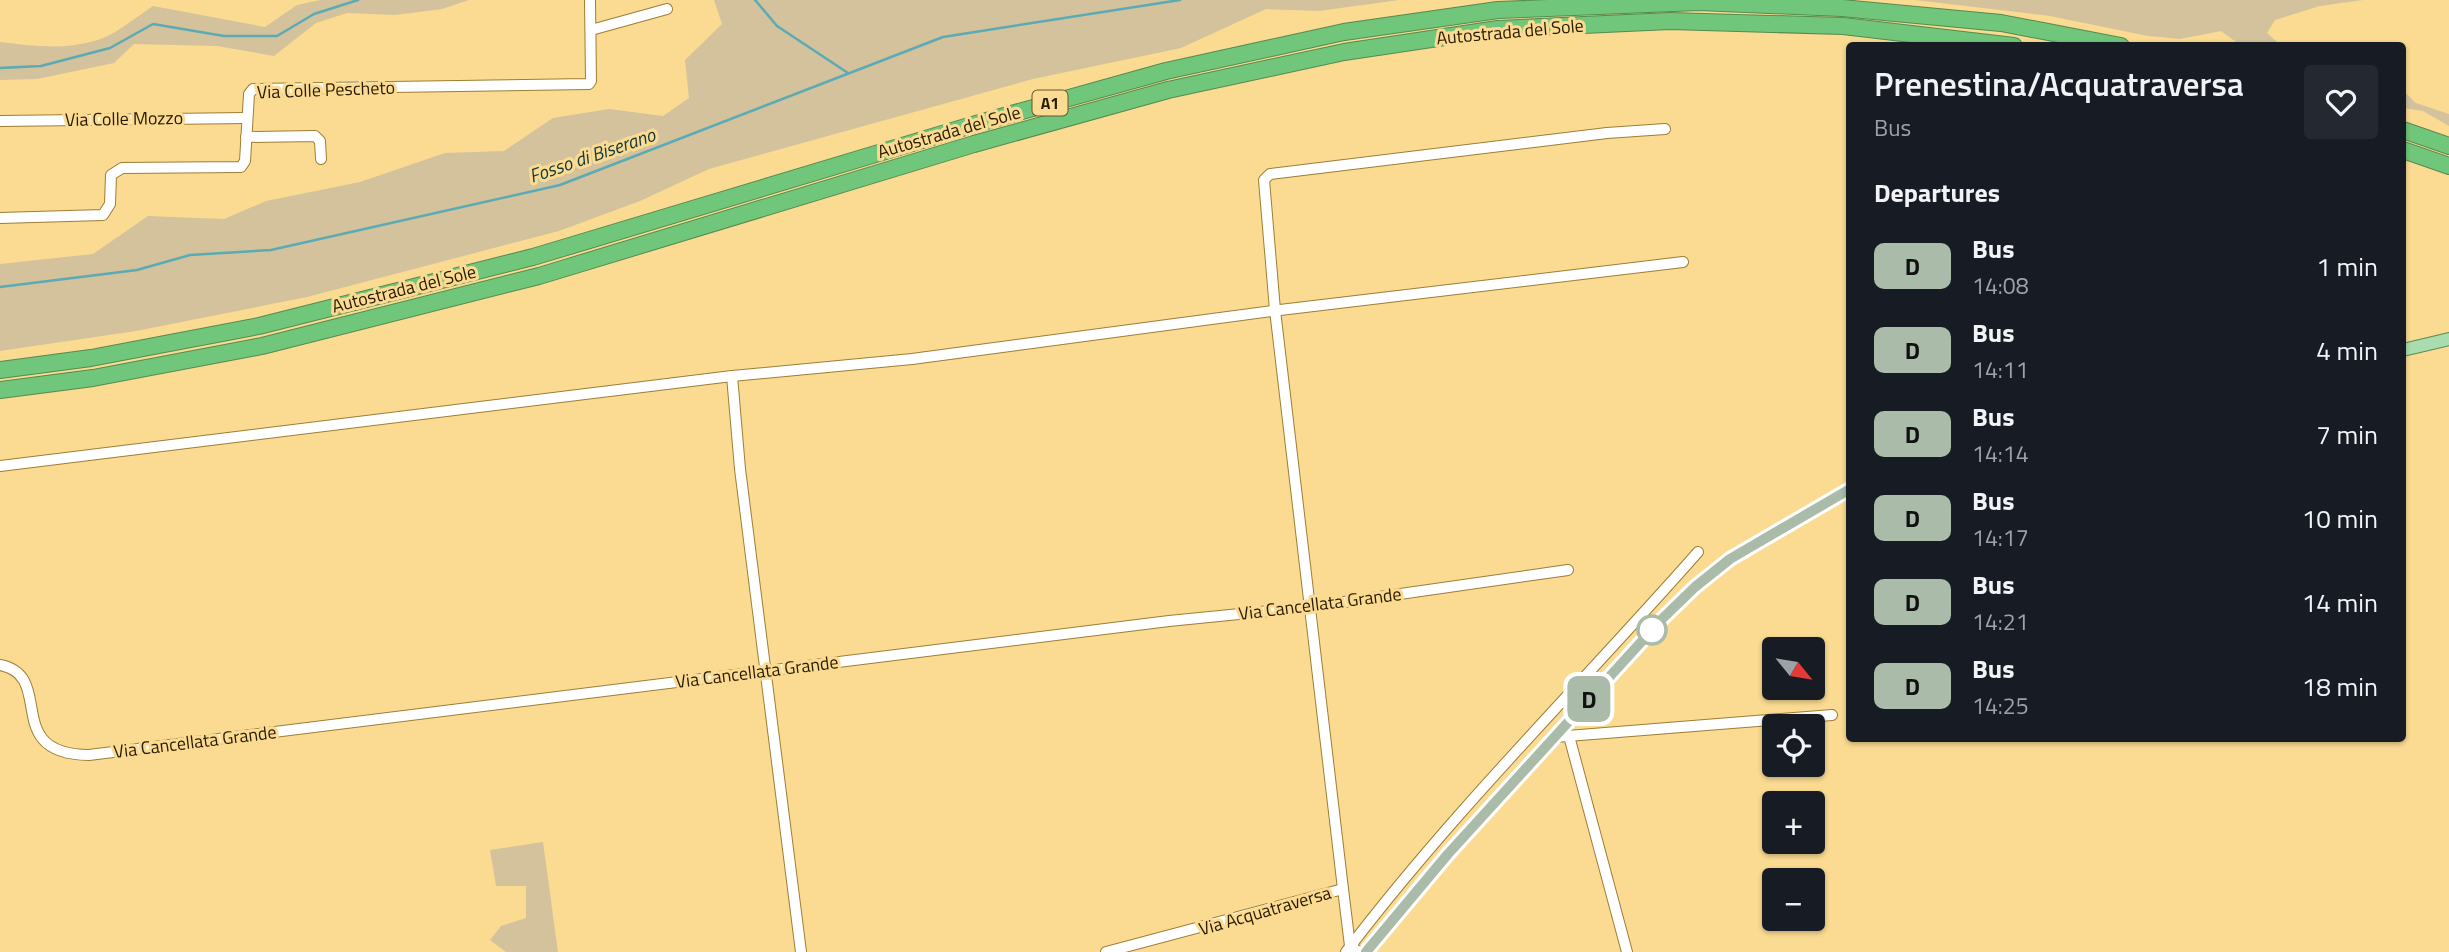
<!DOCTYPE html>
<html lang="en">
<head>
<meta charset="utf-8">
<style>
	body { margin:0; font-family:"Titillium Web",sans-serif; background:#242831; color:#f1f3f6; height:100vh; display:flex; flex-direction:column; font-size:26px; white-space:nowrap }
	* { box-sizing:border-box; margin:0 }
	p { font-size:23px; color:#9ea1a6 }
	.icon { flex:none; width:38px; height:38px; fill:none; stroke:currentColor; stroke-width:2; stroke-linecap:round; stroke-linejoin:round }
	.map { position:relative; flex:1; overflow:hidden }
	.sheet { position:absolute; left:1846px; top:42px; width:560px; height:700px; display:flex; flex-direction:column; background:#171b24; border-radius:7px; box-shadow:0 2px 5px #0004 }
	.sheet>* { flex:none }
	.badge { padding:0 14px; border-radius:10px; font-size:24px; line-height:46px }
	.needle { width:46px; rotate:120deg }
	.controls { position:absolute; left:1762px; top:637px; display:grid; gap:14px }
	.controls a { display:grid; place-items:center; width:63px; height:63px; border-radius:7px; background:#171b24; box-shadow:0 2px 5px #0004; font-size:35px }
	.map>.badge { position:absolute; translate:-50% -50%; box-shadow:0 0 0 4px #fff }
	h2 { padding:0 28px; font-size:26px; line-height:63px }
	.round { display:grid; place-items:center; flex:none; width:74px; height:74px; border-radius:7px; background:#242831 }
	.headline { display:flex; align-items:center; justify-content:space-between; height:119px; padding:0 28px }
	h1 { font-size:33px; font-weight:600; line-height:52px }
	ul { padding:0; list-style:none }
	li { display:flex; align-items:center; gap:21px; height:84px; padding:0 28px }
	li div { flex:1 }
	li b { display:block; font-size:26px }
	li em { font-style:normal }
	li .badge { min-width:77px; font-weight:700; text-align:center }
	.map>svg:first-child { display:block }
	.green { fill:#d3c29b }
	.lines { fill:none; stroke-linecap:round; stroke-linejoin:round }
	.stream { stroke:#5aabb5; stroke-width:2.5 }
	.minor-casing { stroke:#9c7e35; stroke-width:12 }
	.major-casing { stroke:#568a4f; stroke-width:14 }
	.highway-casing { stroke:#568a4f; stroke-width:18 }
	.minor { stroke:#fff; stroke-width:10 }
	.major { stroke:#a9ddaf; stroke-width:12 }
	.highway { stroke:#70c67a; stroke-width:16 }
	.line-casing { stroke:#fff; stroke-width:16 }
	.line { stroke:#aba; stroke-width:10 }
	.stop-dot { fill:#fff; stroke:#aba; stroke-width:3.5 }
	.labels { text-anchor:middle; stroke-width:6; stroke-linejoin:round; paint-order:stroke }
	.shield { fill:#fbdb92; stroke:#67552c; stroke-width:2 }
	.shield-label { font-size:16px; font-weight:bold; fill:#271b00 }
	.street-label { font-size:18px; fill:#271b00; stroke:#fbdb92 }
	.water-label { font-size:19px; font-style:italic; fill:#12393e; stroke:#fbdb92 }
</style>
</head>
<body>
<div class="map">
<svg width="2449" height="952" viewBox="0 0 2449 952">
	<rect width="100%" height="100%" fill="#fbdb92"/>
	<g class="green">
		<path d="M320,0H469L442,9L395,15L347,13L316,23L274,56L217,46L134,44L114,63L37,79L0,80V42C38,47 83,52 117,31C129,23 141,14 153,6L265,27L297,5Z"/>
		<path d="M714,0H1399L1319,11L1266,9L1181,48L1033,79L709,169L640,201L559,231L307,297L136,331L0,351V264L93,254L148,216L224,219L266,201L360,182L445,153L504,151L553,118L609,109L663,116L689,98L685,60L722,24Z"/>
		<path d="M1915,0H2363L2320,6L2275,20L2267,33L2279,44L2288,45H2240L2221,31L2180,39L2148,36L2050,16Z"/>
		<path d="M2403,90L2416,103L2449,114V126L2423,111L2403,108Z"/>
		<path d="M543,842L558,952H506L490,940L501,926L526,918V886H496L490,850Z"/>
	</g>
	<g class="lines">
		<g class="stream">
			<path d="M755,0L777,26L848,73"/>
			<path d="M0,68L41,66L110,48L153,24L224,36H277L314,14L358,0"/>
			<path d="M0,287L137,270L190,255L271,250L560,185L943,37L1180,0"/>
		</g>
		<g class="minor-casing">
			<g id="minor">
				<path d="M591,30L667,9"/>
				<path d="M0,121L247,118"/>
				<path d="M246,137L315,136L320,141L321,159"/>
				<path d="M0,218L103,215L110,204L111,175L122,168L241,167L245,161L249,94L253,89L589,84L591,81L590,0"/>
				<path d="M732,376L740,469L801,952"/>
				<path d="M0,466L732,376L912,359L1280,310L1683,262"/>
				<path d="M0,665C57,676 0,754 89,755L1169,621L1309,607L1568,570"/>
				<path d="M1569,736L1627,952"/>
				<path d="M1555,737L1832,715"/>
				<path d="M1106,952L1343,889"/>
				<path d="M1346,952C1454,810 1580,686 1698,552"/>
				<path d="M1359,952L1350,946L1343,889L1275,310L1264,180L1270,174L1607,133L1665,129"/>
			</g>
		</g>
		<g class="major-casing">
			<g id="major">
				<path d="M2403,350L2449,339"/>
				<path d="M1366,952L1448,854L1663,618L1695,587L1730,559L1850,489"/>
			</g>
		</g>
		<g class="highway-casing">
			<g id="highway">
				<path d="M2403,130L2449,146"/>
				<path d="M2403,150L2449,166"/>
				<path d="M0,370L91,358L259,326L533,257L972,125L1166,71L1344,32L1498,10L1699,2L1842,8L2001,23L2121,46"/>
				<path d="M0,390L93,378L262,346L539,276L974,144L1168,90L1344,52L1498,29L1670,21L1843,26L2014,46"/>
			</g>
		</g>
		<use href="#minor" class="minor"/>
		<use href="#major" class="major"/>
		<use href="#highway" class="highway"/>
	</g>
	<g class="lines">
		<g class="line-casing">
			<path id="line" d="M1366,952L1448,854L1663,618L1695,587L1730,559L1850,489"/>
		</g>
		<use href="#line" class="line"/>
	</g>
	<circle class="stop-dot" cx="1652" cy="630" r="14"/>
	<g class="labels">
		<rect class="shield" x="1032.5" y="90.5" width="35" height="25" rx="5"/>
		<g class="shield-label">
			<text x="1050" y="109">A1</text>
		</g>
		<g class="street-label">
			<text transform="translate(1510 32) rotate(-5)" y="6">Autostrada del Sole</text>
			<text transform="translate(326 90) rotate(-2)" y="6">Via Colle Pescheto</text>
			<text transform="translate(124 119) rotate(-1)" y="6">Via Colle Mozzo</text>
			<text transform="translate(949 132) rotate(-16)" y="6">Autostrada del Sole</text>
			<text transform="translate(404 289) rotate(-14)" y="6">Autostrada del Sole</text>
			<text transform="translate(1320 604) rotate(-7)" y="6">Via Cancellata Grande</text>
			<text transform="translate(757 672) rotate(-7)" y="6">Via Cancellata Grande</text>
			<text transform="translate(195 742) rotate(-7)" y="6">Via Cancellata Grande</text>
			<text transform="translate(1265 911) rotate(-16)" y="6">Via Acquatraversa</text>
		</g>
		<g class="water-label">
			<text transform="translate(592 155) rotate(-19)" y="7">Fosso di Biserano</text>
		</g>
	</g>
</svg>
<div class="controls">
<a><svg class="needle" viewBox="-14 -14 28 28"><path d="M0-13l5 13h-10z" fill="#e53935"/><path d="M0 13l5-13h-10z" fill="#9ea1a6"/></svg></a>
<a><svg class="icon" aria-label="locate" viewBox="0 0 24 24"><circle cx="12" cy="12" r="6"/><path d="M12 2v4M12 18v4M2 12h4M18 12h4"/></svg></a>
<a>+</a>
<a>−</a>
</div>
<b class="badge" style="left:1589px;top:699px;background:#aba;color:#111">D</b>
<section class="sheet">
<div class="headline"><div><h1>Prenestina/Acquatraversa</h1><p>Bus</p></div><a class="round"><svg class="icon" aria-label="heart" viewBox="0 0 24 24"><path d="M12 20l-8-8c-3-5 5-10 8-4 3-6 11-1 8 4z"/></svg></a></div>
<h2>Departures</h2>
<ul>
<li><span class="badge" style="background:#aba;color:#111">D</span><div><b>Bus</b><p>14:08</p></div><em>1 min</em></li>
<li><span class="badge" style="background:#aba;color:#111">D</span><div><b>Bus</b><p>14:11</p></div><em>4 min</em></li>
<li><span class="badge" style="background:#aba;color:#111">D</span><div><b>Bus</b><p>14:14</p></div><em>7 min</em></li>
<li><span class="badge" style="background:#aba;color:#111">D</span><div><b>Bus</b><p>14:17</p></div><em>10 min</em></li>
<li><span class="badge" style="background:#aba;color:#111">D</span><div><b>Bus</b><p>14:21</p></div><em>14 min</em></li>
<li><span class="badge" style="background:#aba;color:#111">D</span><div><b>Bus</b><p>14:25</p></div><em>18 min</em></li>
</ul>
</section>
</div>
</body>
</html>
